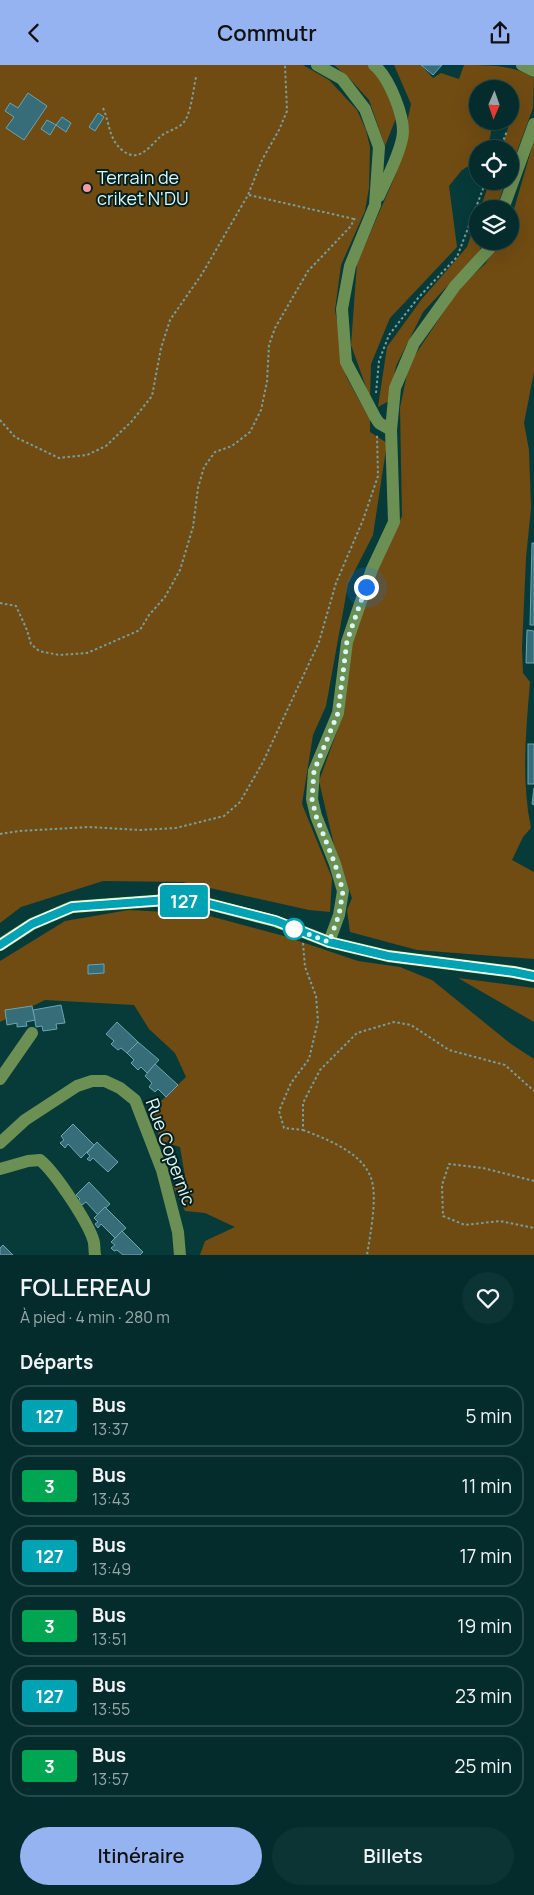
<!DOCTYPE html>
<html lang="fr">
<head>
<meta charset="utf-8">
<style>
	body { margin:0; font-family:Manrope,sans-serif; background:#0d3434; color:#f1f3f6; height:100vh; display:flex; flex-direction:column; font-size:19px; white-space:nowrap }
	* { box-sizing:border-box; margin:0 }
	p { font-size:16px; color:#97a7a9 }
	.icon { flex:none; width:28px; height:28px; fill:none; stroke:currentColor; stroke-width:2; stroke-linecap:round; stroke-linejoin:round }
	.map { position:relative; height:1190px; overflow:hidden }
	.details { display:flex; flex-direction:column; background:#042c2c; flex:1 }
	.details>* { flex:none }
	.badge { padding:0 10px; border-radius:4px; font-size:18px; line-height:32px }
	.needle { width:32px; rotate:182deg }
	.tools { position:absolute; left:469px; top:15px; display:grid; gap:10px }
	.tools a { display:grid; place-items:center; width:50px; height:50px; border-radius:50%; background:#042c2c; box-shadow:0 5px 20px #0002,0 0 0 1px #254848; font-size:25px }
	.you { position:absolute; width:25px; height:25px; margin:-12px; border:4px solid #fff; border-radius:50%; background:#1a73e8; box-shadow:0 0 0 8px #1a73e833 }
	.map>.badge { position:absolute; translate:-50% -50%; box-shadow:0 0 0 2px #fff }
	h2 { padding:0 20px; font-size:19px; line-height:45px }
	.round { display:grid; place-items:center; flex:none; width:52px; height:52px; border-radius:26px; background:#0d3434 }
	.headline { display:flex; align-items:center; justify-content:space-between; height:85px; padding:0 20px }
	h1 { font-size:24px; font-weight:600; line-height:38px }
	.action { display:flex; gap:10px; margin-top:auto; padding:10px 20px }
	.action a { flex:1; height:58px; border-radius:30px; background:#95b2f1; color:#111; font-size:20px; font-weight:600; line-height:58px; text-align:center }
	.action a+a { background:#0d3434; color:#f1f3f6 }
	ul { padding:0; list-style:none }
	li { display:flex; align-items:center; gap:15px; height:62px; margin:0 10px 8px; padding:0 10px; border:2px solid #254848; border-radius:20px }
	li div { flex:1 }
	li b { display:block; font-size:19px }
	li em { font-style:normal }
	li .badge { min-width:55px; font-weight:700; text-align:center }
	header { display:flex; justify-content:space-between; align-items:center; height:65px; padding:0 20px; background:#95b2f1; color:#111; font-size:22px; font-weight:600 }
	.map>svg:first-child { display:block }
	.green { fill:#704c12 }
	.building { fill:#366d78; stroke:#6aa5b2 }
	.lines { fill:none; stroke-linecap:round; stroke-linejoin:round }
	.path { stroke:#769f9e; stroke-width:2; stroke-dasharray:2.5 2.5; stroke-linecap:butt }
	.minor { stroke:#6c8f53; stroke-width:12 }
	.major { stroke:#a2eb69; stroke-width:12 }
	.line-casing { stroke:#fff; stroke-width:11 }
	.line { stroke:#00a3b4; stroke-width:8 }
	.walk { stroke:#d8f7f5; stroke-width:5; stroke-dasharray:0 9 }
	.poi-dot { fill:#f49aa3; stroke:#051f1e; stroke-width:2 }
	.stop-dot { fill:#fff; stroke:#00a3b4; stroke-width:2.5 }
	.labels { text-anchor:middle; stroke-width:4; stroke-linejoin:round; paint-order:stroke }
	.poi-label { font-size:18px; fill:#d8f7f5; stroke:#051f1e; text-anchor:start }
	.street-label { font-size:18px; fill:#d8f7f5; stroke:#051f1e }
</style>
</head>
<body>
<header><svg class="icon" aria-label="back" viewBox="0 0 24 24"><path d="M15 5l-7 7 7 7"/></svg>Commutr<svg class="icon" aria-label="share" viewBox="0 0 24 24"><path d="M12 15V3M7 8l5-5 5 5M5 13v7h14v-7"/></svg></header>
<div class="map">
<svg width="534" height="1190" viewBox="0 0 534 1190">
	<rect width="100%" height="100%" fill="#063b3a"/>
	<g class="green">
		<path d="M0,0H303L329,15L357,45L366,65L370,82L369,123L365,146L341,200L335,245L346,311L370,355V367L387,378L373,470L348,519L326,641L313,670L302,739L332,813L330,847L309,845L183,817L103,816L21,842L0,858Z"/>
		<path d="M334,0H370L381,11L396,53L385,81L369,35L350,14Z"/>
		<path d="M394,0H421L433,13L441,8L459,14L464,0C489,0 514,0 534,13L533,43L510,105V84H501L510,57L515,29L509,22L478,24V56H493L488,84H478L477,96L462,105L449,121L457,182L390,253L371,299L370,333L351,280L357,198L396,109L411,39Z"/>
		<path d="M534,75V307L524,358L529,385L531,443L526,493L522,583L523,608L530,617C526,666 521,714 531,763L523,772L512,795L534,807V894L417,885L350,867L347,845L352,833L334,780L319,716L344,647L351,562L402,451L400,343L409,299L461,221L485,199L500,176H510V158Z"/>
		<path d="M490,116H506L496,144H480Z"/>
		<path d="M477,152L478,176H483L479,187L423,247L396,301L389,336L378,342L387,282L421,235L467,182Z"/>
		<path d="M129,845L202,849L284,871L358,896L400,902L432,915L511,979L534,994V1190H200L205,1176L235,1162L205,1148L185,1146L173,1121L185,1111L180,1082L160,1076L154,1051L161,1036L186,1012L175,988L149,964L134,940L45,935L0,957V896L65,856Z"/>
		<path d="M458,913L534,923V957Z"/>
	</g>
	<g class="building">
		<path d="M421,0H442L433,10Z"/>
		<path d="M28,28L47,41L24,75L6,63L14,52L5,46L10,38L18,43Z"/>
		<rect x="510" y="28" width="2" height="13"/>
		<path d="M98,48L104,52L95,66L89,62Z"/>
		<path d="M62,52L71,58L66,67L56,60Z"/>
		<path d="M47,55L56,60L50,70L41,64Z"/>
		<path d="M532,478H534V560H530Z"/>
		<path d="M527,565L534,566V598H526Z"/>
		<rect x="528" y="679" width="6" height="40"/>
		<path d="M534,723V740L532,739Z"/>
		<path d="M104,899V908L88,909V900Z"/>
		<path d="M61,940L65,958L56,959L57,964L43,966L42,961L36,962L33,945Z"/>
		<path d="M32,941L35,955L26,957L27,961L17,962V958L7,960L5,945Z"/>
		<path d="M117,957L138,977L127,988L121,983L118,985L111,979L114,976L106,969Z"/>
		<path d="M138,977L159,995L147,1008L141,1002L138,1005L131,998L134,995L127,988Z"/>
		<path d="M155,999L178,1020L166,1032L158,1024L155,1027L149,1022L152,1018L145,1011Z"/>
		<path d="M73,1059L94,1080L81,1093L68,1079L65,1083L60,1078L64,1075L61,1071Z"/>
		<path d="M97,1077L118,1097L108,1107L93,1093L90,1096L87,1094L90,1091L87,1088Z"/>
		<path d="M89,1117L110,1139L98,1150L86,1137L82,1140L78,1136L80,1134L76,1130Z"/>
		<path d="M105,1142L126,1163L115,1173L101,1159L98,1163L95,1159L98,1157L94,1153Z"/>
		<path d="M122,1166L143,1187L140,1190H123L117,1185L114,1186L111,1183L115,1180L111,1177Z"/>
		<path d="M3,1180L13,1190H0V1183Z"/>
	</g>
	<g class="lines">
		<g class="path">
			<path d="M103,43C110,58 108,73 122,85C141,101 153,75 164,69C172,64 181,63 186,54C192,41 193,26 196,12"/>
			<path d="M500,84L507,66"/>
			<path d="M249,130L354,154"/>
			<path d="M376,328L379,296L389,270L418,233L457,192L486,116"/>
			<path d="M0,355L15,372L59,393L87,390L106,381L132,356L152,331L161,283L170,255L202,209L248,130L262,95L279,65L287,46L285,0"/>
			<path d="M0,538L16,541L27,565L31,579L39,586L59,590L87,588L140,565L149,550L165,532L180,505L193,462L198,423L204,402L215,387L232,381L250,367L261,345L267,317L269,280L275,263L308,206L351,161L354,154L358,155"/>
			<path d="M0,769L19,766L89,762L140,765L176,763L224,751L240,737L263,697L319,577L336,518L363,455L378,411L377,370"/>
			<path d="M303,878L305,902L316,931L318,956L309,994L291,1018L279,1046L284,1063L303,1065V1038L320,1005L357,968L394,957L411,960L449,985L505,1000L534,1026"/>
			<path d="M303,1065C326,1074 362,1087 371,1113C378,1132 370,1170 367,1190"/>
			<path d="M534,1116L483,1103L449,1099L442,1120L443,1151L465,1160L500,1156L534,1163"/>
		</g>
		<g class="minor">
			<path d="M317,0L342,14L365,44L379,82L375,140L350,201L342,244L346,297L375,352L379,358L391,365"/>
			<path d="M374,0C389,12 407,55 402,74C398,93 387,113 379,131"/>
			<path d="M522,0L534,6"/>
			<path d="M503,144L534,59"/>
			<path d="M329,877L339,850L343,826L335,799L316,751L312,734L314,706L338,648L347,577L372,504L394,457L391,365L395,323L414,278L455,221L489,184L491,176"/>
			<path d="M0,1014L32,968"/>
			<path d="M0,1078L25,1055L77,1021L92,1016H105L120,1023L135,1035L162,1105L178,1167L180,1190"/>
			<path d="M0,1104L28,1096L40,1095C55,1107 87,1156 93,1174C95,1179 94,1185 95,1190"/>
		</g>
		<path class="major" d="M0,880L32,859L72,842L167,835L209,839L275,856L329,877L388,891L514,907L534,911"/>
	</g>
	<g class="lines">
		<g class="line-casing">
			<path id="line" d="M0,880L32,859L72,842L167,835L209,839L276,856L329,877L388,891L514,907L534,911"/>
		</g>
		<use href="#line" class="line"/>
		<path class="walk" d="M294,864L289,862L329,877L339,850L343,826L335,799L316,751L312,734L314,706L338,648L347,576L366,522"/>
	</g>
	<circle class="poi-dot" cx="87" cy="123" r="5"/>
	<circle class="stop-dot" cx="294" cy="864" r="10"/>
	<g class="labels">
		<g class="poi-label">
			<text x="97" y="119">Terrain de<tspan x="97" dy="21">criket N'DU</tspan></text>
		</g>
		<g class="street-label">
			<text transform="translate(170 1087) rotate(70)" y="6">Rue Copernic</text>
		</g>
	</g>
</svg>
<div class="tools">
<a><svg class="needle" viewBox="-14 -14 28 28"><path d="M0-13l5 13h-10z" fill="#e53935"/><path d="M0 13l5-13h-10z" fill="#97a7a9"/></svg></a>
<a><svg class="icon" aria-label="locate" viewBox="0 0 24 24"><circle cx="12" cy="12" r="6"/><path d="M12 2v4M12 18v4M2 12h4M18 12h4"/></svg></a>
<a><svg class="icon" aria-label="layers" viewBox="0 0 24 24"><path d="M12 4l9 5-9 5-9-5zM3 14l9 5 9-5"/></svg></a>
</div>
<div class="you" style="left:366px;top:522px"></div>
<b class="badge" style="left:184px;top:836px;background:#00a3b4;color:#fff">127</b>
</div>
<section class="details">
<div class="headline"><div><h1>FOLLEREAU</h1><p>À pied · 4 min · 280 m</p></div><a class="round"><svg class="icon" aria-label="heart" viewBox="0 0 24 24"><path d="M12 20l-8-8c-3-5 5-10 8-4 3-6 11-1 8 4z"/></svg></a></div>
<h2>Départs</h2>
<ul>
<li><span class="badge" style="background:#00a3b4;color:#fff">127</span><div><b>Bus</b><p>13:37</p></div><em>5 min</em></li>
<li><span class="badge" style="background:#00a651;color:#fff">3</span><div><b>Bus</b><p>13:43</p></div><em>11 min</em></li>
<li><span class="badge" style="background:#00a3b4;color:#fff">127</span><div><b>Bus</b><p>13:49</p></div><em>17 min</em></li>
<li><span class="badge" style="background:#00a651;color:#fff">3</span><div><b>Bus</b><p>13:51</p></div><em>19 min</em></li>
<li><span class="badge" style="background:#00a3b4;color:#fff">127</span><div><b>Bus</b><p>13:55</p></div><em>23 min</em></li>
<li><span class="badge" style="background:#00a651;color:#fff">3</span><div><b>Bus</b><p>13:57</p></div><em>25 min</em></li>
</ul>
<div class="action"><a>Itinéraire</a><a>Billets</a></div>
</section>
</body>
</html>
